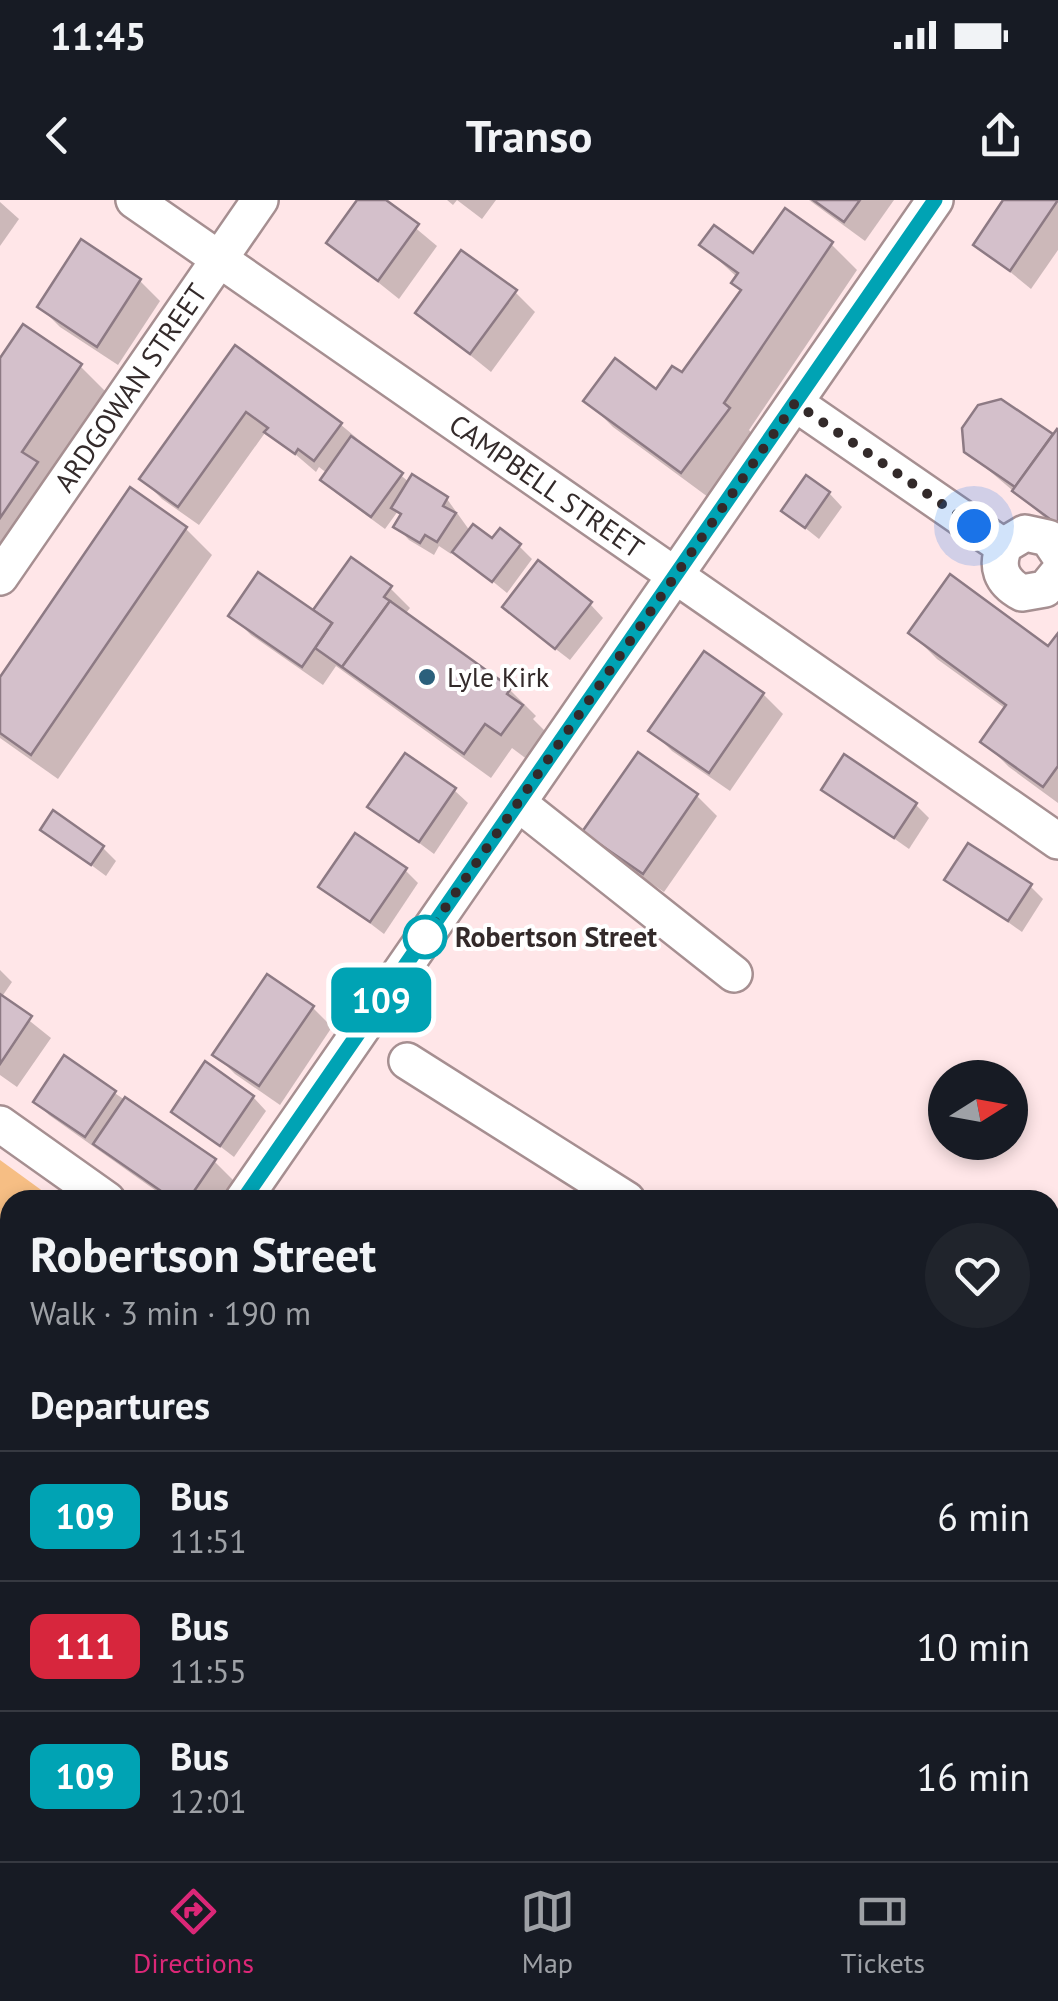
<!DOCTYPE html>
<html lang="en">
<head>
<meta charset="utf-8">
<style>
	body { margin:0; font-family:"PT Sans",sans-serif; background:#20242c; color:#f1f3f6; height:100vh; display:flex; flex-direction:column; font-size:38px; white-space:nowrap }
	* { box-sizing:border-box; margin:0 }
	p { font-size:32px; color:#9ea1a6 }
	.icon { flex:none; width:55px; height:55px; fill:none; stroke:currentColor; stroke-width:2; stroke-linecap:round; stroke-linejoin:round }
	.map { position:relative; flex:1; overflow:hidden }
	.drawer { position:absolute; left:0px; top:990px; width:1060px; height:672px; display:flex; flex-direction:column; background:#171b24; border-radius:30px 30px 0 0; box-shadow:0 5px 15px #0003 }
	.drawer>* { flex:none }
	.badge { padding:0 20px; border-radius:15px; font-size:35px; line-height:65px }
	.needle { width:65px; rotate:79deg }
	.tools { position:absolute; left:928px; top:860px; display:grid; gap:20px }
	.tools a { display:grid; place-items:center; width:100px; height:100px; border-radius:50%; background:#171b24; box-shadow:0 5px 15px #0003; font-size:50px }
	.you { position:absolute; width:50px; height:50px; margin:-25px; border:8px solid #fff; border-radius:50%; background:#1a73e8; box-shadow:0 0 0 15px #1a73e833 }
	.map>.badge { position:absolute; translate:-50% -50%; box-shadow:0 0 0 5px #fff }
	h2 { padding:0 30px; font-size:38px; line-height:90px }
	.round { display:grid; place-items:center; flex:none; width:105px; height:105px; border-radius:52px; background:#20242c }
	.summary { display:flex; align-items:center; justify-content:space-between; height:170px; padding:0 30px }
	h1 { font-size:48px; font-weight:700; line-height:75px }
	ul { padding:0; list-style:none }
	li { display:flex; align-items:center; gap:30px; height:130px; padding:0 30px; border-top:2px solid #363941 }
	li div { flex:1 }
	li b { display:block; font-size:38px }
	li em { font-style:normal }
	li .badge { min-width:110px; font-weight:700; text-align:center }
	.status { display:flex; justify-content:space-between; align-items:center; height:70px; padding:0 50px; background:#171b24; direction:ltr }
	.status svg { height:28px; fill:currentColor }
	header { display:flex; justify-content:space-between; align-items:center; height:130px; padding:0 30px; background:#171b24; font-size:45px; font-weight:700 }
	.dock { display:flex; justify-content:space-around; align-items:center; height:140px; border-top:2px solid #363941; background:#171b24; font-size:28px; color:#9ea1a6 }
	.dock a { display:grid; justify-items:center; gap:5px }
	.dock .active { color:#db2777 }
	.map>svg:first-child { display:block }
	.green { fill:#f6be84 }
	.shadow { fill:#0003 }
	.building { fill:#d4c0cb; stroke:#8d7a84; stroke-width:2.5 }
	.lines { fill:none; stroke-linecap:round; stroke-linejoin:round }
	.minor-casing { stroke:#a68f91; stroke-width:40 }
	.major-casing { stroke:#a68f91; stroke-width:50 }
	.minor { stroke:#fff; stroke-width:35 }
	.major { stroke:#fff; stroke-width:45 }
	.line-casing { stroke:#fff; stroke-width:22 }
	.line { stroke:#00a3b4; stroke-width:15 }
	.walk { stroke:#332a2a; stroke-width:10; stroke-dasharray:0 18 }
	.poi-dot { fill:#2b607c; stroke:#fff; stroke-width:4 }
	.stop-dot { fill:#fff; stroke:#00a3b4; stroke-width:5 }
	.labels { text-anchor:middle; stroke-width:8; stroke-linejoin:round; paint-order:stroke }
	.street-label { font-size:28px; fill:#332a2a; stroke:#fff }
	.poi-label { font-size:28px; fill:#332a2a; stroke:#fff; text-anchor:start }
	.stop-label { font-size:28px; font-weight:bold; fill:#332a2a; stroke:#fff; text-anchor:start }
</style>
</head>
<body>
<div class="status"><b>11:45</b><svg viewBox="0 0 49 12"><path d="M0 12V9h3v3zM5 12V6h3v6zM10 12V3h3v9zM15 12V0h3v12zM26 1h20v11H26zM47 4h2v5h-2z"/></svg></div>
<header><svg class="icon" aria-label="back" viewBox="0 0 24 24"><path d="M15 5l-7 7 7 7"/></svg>Transo<svg class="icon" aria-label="share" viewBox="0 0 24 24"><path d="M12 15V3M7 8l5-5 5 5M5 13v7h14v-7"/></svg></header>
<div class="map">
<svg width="1058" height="1661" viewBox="0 0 1058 1661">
	<rect width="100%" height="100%" fill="#ffe6e8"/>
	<path class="green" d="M0,960L55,1000H10V1264L0,1278Z"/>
	<g class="shadow">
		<path d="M360,0H382L437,46L399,99L329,43Z"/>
		<path d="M447,0H496L482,19L457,0L453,5Z"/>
		<path d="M809,0H894L865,41Z"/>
		<path d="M1006,0H1058V50L1031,89L976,44Z"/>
		<path d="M0,2L19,19L0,46Z"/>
		<path d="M81,43L140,81L160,101L118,165L60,127L40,107Z"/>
		<path d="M831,44L857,70L749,230L754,236L708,297L613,227L587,201L657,192L682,176L743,91L738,78L702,45L753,56Z"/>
		<path d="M515,92L535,112L491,172L418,113Z"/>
		<path d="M236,149L340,224L410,283L447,299L470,331L519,346L532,359L507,393L454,350L451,354L439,346L434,355L409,340L396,326L403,316L398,311L385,329L336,293L323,280L328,274L319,267L316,272L267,230L199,325L162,299L142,279Z"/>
		<path d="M0,162L80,166L106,192L49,277L0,382Z"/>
		<path d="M1000,202L1054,238L1058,232V329L966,251Z"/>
		<path d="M829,293L842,307L819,339L784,311Z"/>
		<path d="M186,329L212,355L58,579L0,538V482Z"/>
		<path d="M390,388L410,408L406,413L510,490L536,516L533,519L547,533L528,560L512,548L491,578L336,466L323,485L251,435L231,415L313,414Z"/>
		<path d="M590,404L603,418L570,460L518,420Z"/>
		<path d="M911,433L1049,449L1058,437V603L1009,567L983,541L1006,509L937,459Z"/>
		<path d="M763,494L783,514L730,591L672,551L652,531Z"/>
		<path d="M824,589L916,605L929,618L909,649Z"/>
		<path d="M454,590L468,603L434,654L371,607Z"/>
		<path d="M697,596L717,616L664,692L605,652L586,632Z"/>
		<path d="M43,629L103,648L116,661L106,676Z"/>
		<path d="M405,670L418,683L384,734L321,686Z"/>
		<path d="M948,679L1030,686L1043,699L1022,732Z"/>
		<path d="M0,770L12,782L1,798L51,838L17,887L0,875Z"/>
		<path d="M312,807L332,827L280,905L235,874L215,854Z"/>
		<path d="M65,859L214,961L234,981L221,1000H169L49,915L36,902Z"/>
		<path d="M253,897L266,911L234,957L174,911Z"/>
		<path d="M187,1652H277L272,1661H201Z"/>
		<path d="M388,1652H433L427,1661H400Z"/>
		<path d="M725,1652H742L738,1660Z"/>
		<path d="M810,1652H897L892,1661H805Z"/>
	</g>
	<g class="building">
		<path d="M357,0H386L419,24L378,81L326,43Z"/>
		<path d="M813,0H860L844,22Z"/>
		<path d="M1003,0H1058L1010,71L973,45Z"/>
		<path d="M785,8L833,42L724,203L730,208L681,273L583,201L615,158L656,189L672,166L682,172L741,90L731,83L738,73L699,45L714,25L753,53Z"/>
		<path d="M81,39L141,79L97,147L37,107Z"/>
		<path d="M461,50L517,90L470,154L415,113Z"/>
		<path d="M23,124L82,164L22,252L38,262L0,318V158Z"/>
		<path d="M235,145L342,223L314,261L298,249L295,254L264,232L268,228L246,212L178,307L139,279Z"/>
		<path d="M1001,199L1053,234L1015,287L964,252L962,228L978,205Z"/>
		<path d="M1057,229L1058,230V325L1012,291Z"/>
		<path d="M351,236L403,273L371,317L320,280Z"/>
		<path d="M412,274L448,297L443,306L456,313L437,342L425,335L420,343L393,327L401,314L391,308Z"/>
		<path d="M806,275L830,292L805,328L781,311Z"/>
		<path d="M130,287L187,327L31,555L0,533V477Z"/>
		<path d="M473,324L492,338L500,328L521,344L492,382L452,352Z"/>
		<path d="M351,357L392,386L384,397L390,401L342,467L315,448L332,423L313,410Z"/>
		<path d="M538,360L592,402L555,449L502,407Z"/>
		<path d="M258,372L332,423L302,467L228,416Z"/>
		<path d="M950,374L1048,446L1058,433V566L1043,587L980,542L1006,505L908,433Z"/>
		<path d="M390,401L511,488L507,494L523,505L501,535L485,524L464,554L342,467Z"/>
		<path d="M704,451L764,493L709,573L648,531Z"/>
		<path d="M638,552L698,594L643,674L582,632Z"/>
		<path d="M405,553L456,588L419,642L367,607Z"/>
		<path d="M844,554L917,603L894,638L821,590Z"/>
		<path d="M53,610L104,646L91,665L40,630Z"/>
		<path d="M355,633L407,668L370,722L318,687Z"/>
		<path d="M968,643L1032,684L1008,721L944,680Z"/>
		<path d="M267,774L314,806L259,886L212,855Z"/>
		<path d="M0,794L32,816L0,864Z"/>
		<path d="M64,855L116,891L85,937L33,902Z"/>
		<path d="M205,861L254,896L220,946L171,912Z"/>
		<path d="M125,897L216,959L188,1000H174L93,944Z"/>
		<path d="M10,1448V1583L0,1577V1464Z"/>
		<path d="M195,1652H245L240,1661H209Z"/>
		<path d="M350,1652H356L370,1661H345Z"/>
		<path d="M390,1652H410L404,1661Z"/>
		<path d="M599,1652H653L669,1661H595Z"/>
		<path d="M807,1652H865L860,1661H802Z"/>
	</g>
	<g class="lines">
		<g class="minor-casing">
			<g id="minor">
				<path id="s1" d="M134,0L1058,641"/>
				<path d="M795,203L1004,347"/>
				<path d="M1058,353L1048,338L1025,333L1005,345C995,366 1001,382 1022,393L1045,389L1058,373"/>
				<path id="s2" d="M0,377L260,0"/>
				<path d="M518,603L734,774"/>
				<path d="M407,861L627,1000"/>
				<path d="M0,924L107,1000"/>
				<path d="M243,1000L935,0"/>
				<path d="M1050,1267L1058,1272"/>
				<path d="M0,1349L10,1335"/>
				<path d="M24,1652L36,1661"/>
				<path d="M545,1661L549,1652"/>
				<path d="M766,1661L771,1652"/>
			</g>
		</g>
		<g class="major-casing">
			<g id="major">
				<path d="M1050,1431L1058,1418"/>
				<path d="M914,1661L919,1652"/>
			</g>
		</g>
		<use href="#minor" class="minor"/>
		<use href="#major" class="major"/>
	</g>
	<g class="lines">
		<g class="line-casing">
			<path id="line" d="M243,1000L935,0"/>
		</g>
		<use href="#line" class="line"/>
		<path class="walk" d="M425,737L795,203L974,326"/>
	</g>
	<circle class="poi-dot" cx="427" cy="477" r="10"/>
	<circle class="stop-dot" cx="425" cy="737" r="20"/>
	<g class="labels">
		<g class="street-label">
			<text dy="10" stroke="none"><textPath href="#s2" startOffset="230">ARDGOWAN STREET</textPath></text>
			<text dy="10" stroke="none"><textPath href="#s1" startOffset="502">CAMPBELL STREET</textPath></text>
		</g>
		<g class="poi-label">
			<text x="447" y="487">Lyle Kirk</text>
		</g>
		<g class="stop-label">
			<text x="455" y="747">Robertson Street</text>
		</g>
	</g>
</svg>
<div class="tools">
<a><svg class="needle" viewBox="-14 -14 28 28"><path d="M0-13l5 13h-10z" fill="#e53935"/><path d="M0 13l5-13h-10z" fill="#9ea1a6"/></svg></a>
</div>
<div class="you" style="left:974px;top:326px"></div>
<b class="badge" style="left:381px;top:800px;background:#00a3b4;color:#fff">109</b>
<section class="drawer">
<div class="summary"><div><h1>Robertson Street</h1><p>Walk · 3 min · 190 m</p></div><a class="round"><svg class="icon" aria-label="heart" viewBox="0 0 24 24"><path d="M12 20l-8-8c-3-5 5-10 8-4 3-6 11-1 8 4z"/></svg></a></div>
<h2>Departures</h2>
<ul>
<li><span class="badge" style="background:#00a3b4;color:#fff">109</span><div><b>Bus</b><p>11:51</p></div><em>6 min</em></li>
<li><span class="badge" style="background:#d7263d;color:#fff">111</span><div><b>Bus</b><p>11:55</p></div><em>10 min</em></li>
<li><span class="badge" style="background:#00a3b4;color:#fff">109</span><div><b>Bus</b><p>12:01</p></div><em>16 min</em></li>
</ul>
</section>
</div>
<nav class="dock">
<a class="active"><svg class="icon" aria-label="directions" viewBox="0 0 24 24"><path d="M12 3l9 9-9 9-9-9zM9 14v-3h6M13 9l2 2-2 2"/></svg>Directions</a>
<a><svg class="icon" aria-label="map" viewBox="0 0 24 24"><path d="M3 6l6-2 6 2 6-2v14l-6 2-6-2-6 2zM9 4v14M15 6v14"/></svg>Map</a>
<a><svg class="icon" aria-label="tickets" viewBox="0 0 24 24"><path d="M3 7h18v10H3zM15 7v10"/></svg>Tickets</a>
</nav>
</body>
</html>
